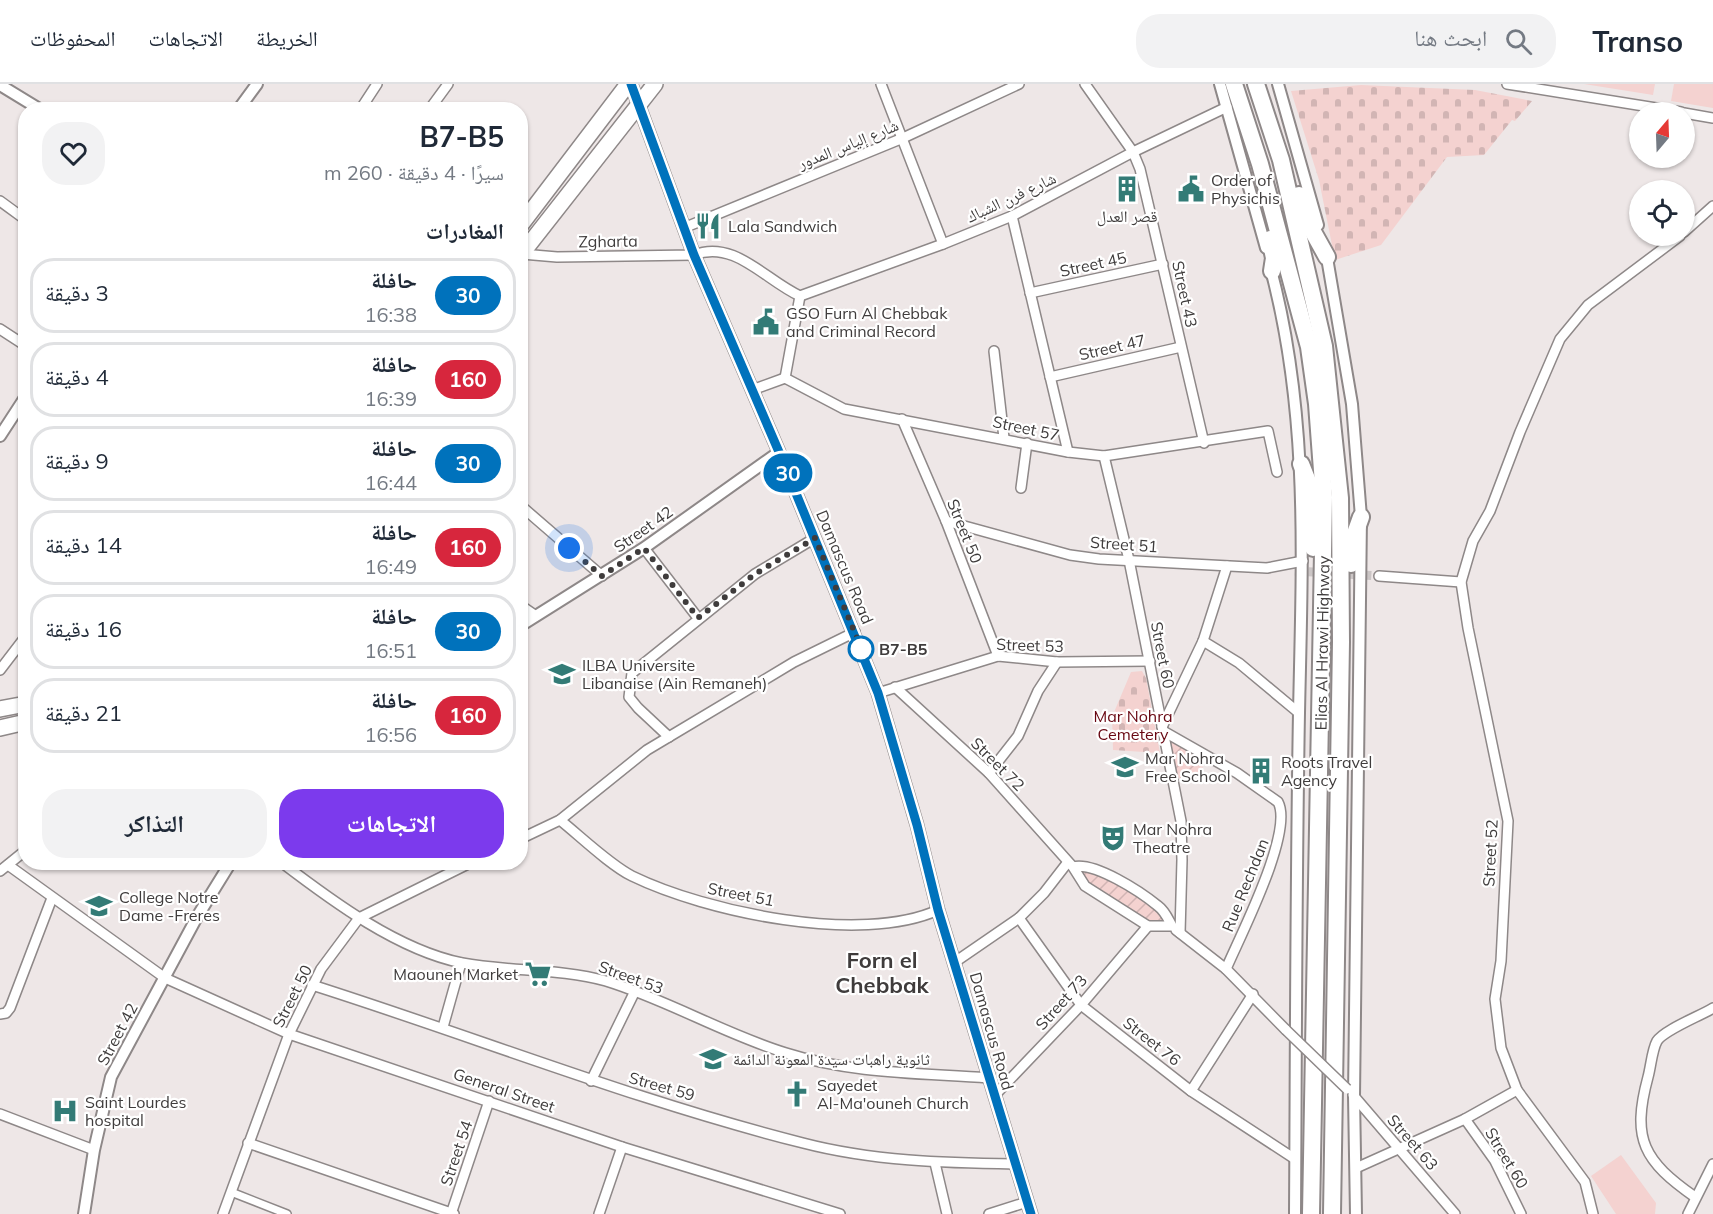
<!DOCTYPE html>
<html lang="ar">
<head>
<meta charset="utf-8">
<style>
	body { margin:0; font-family:Mulish,"Noto Naskh Arabic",sans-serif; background:#f2f2f3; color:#1f2937; direction:rtl; height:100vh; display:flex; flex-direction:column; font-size:22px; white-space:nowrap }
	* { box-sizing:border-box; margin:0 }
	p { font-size:20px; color:#747a83 }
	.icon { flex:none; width:33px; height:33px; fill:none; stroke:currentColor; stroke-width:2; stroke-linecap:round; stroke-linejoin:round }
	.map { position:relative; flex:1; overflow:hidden; direction:ltr }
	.side { position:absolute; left:18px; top:18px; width:510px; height:768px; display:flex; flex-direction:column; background:#fff; border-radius:24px; box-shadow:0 2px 4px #0004; direction:rtl }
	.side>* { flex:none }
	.badge { padding:0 12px; border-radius:20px; font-size:21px; line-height:39px }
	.needle { width:39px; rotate:19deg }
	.controls { position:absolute; left:1629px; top:18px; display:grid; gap:12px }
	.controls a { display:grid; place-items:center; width:66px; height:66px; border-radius:50%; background:#fff; box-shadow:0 2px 4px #0004; font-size:30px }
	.you { position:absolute; width:30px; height:30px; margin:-15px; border:4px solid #fff; border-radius:50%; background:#1a73e8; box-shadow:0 0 0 9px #1a73e833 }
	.map>.badge { position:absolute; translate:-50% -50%; box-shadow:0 0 0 3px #fff }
	h2 { padding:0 24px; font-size:22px; line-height:54px }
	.round { display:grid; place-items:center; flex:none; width:63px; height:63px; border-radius:24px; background:#f2f2f3 }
	.headline { display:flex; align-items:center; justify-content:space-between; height:102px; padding:0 24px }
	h1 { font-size:28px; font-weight:700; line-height:45px }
	.cta { display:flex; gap:12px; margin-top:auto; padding:12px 24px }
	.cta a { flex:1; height:69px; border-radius:24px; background:#7c3aed; color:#fff; font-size:24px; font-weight:700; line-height:69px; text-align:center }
	.cta a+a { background:#f2f2f3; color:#1f2937 }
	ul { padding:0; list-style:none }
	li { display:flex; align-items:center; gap:18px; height:75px; margin:0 12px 9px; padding:0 12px; border:3px solid #e0e1e3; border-radius:24px }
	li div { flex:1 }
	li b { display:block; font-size:22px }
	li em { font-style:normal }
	li .badge { min-width:66px; font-weight:700; text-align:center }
	header { display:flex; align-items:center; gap:36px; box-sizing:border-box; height:84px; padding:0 30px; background:#fff; border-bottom:2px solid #e0e1e3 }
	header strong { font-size:28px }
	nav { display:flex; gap:33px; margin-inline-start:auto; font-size:21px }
	.search { width:420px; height:54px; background:#f2f2f3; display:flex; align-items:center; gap:15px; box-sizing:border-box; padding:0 21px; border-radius:24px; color:#747a83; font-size:22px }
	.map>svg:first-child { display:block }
	.grass { fill:#f4d2d0 }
	.cemetery { fill:url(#cemetery-stones) }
	.garden { fill:url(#garden-furrows) }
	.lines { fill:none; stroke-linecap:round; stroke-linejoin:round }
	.minor-tunnel { stroke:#cbc5c5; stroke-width:9; stroke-dasharray:9 4.5; stroke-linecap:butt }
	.pedestrian-casing { stroke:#8e8888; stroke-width:10 }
	.minor-casing { stroke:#8e8888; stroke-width:12 }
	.tertiary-casing { stroke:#8e8888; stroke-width:14 }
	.secondary-casing { stroke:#8e8888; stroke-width:15 }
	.trunk-casing { stroke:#8e8888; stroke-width:18 }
	.motorway-casing { stroke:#8e8888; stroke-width:20 }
	.pedestrian { stroke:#fff; stroke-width:7 }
	.minor { stroke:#fff; stroke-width:9 }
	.tertiary { stroke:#fff; stroke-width:10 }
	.secondary { stroke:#fff; stroke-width:12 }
	.trunk { stroke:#fff; stroke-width:15 }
	.motorway { stroke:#fff; stroke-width:16 }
	.minor-bridge-casing { stroke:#8e8888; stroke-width:12; stroke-linecap:butt }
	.minor-bridge { stroke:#fff; stroke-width:9 }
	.line-casing { stroke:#fff; stroke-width:14 }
	.line { stroke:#0072bc; stroke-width:9 }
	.walk { stroke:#3f3c3c; stroke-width:6; stroke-dasharray:0 10.8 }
	.stop-dot { fill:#fff; stroke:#0072bc; stroke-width:3 }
	.labels { text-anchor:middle; stroke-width:4.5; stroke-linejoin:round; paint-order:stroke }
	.street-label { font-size:16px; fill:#3f3c3c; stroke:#fff }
	.poi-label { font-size:16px; fill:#3f3c3c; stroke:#fff; text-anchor:start }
	.stop-label { font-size:16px; font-weight:bold; fill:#3f3c3c; stroke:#fff; text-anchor:start }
	.park-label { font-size:16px; fill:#680712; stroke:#fff }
	.district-label { font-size:22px; font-weight:bold; fill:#3f3c3c; stroke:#fff }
</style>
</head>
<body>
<header>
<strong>Transo</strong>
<div class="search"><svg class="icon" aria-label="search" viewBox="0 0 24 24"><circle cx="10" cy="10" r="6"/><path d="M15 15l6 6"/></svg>ابحث هنا</div>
<nav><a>الخريطة</a><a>الاتجاهات</a><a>المحفوظات</a></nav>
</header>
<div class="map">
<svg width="1713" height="1130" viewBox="0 0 1713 1130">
	<defs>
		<pattern id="cemetery-stones" width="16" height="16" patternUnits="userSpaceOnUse" patternTransform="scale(1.5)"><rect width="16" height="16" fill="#f4d2d0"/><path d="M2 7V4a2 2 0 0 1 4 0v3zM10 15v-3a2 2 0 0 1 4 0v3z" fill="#d2b5b4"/></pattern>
		<pattern id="garden-furrows" width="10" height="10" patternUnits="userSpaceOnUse" patternTransform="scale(1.5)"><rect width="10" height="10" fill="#f4d2d0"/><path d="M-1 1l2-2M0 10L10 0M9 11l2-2" fill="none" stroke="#d2b5b4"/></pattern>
	</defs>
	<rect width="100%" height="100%" fill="#eee7e7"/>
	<g class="grass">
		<path d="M1584,0H1655L1653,11Z"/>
		<path d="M1674,0H1713V24L1671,17Z"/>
		<path d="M1621,1071L1656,1119L1655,1130H1616L1591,1092Z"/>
	</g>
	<g class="cemetery">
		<path d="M1361,1L1475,6L1532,17L1515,37L1512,36L1484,71L1447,73L1381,161L1335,176L1319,96L1291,7Z"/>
		<path d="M1142,587L1146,594L1160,669L1113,666L1112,633L1131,588Z"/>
	</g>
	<g class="garden">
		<path d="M1164,648L1204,670L1202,689L1176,695Z"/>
		<path d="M1081,781L1090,783L1160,823L1172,842H1148L1077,793Z"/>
	</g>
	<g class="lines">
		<path class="minor-tunnel" d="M1295,487L1379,492"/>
		<g class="pedestrian-casing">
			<path id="pedestrian" d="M231,1108L287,1130"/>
		</g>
		<g class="minor-casing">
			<g id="minor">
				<path d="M881,0L943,160"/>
				<path d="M1085,0L1133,68L1140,85L1204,359"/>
				<path d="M1507,0L1681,28"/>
				<path d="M360,26L377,0"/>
				<path d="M429,26L448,0"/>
				<path d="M1684,29L1713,34"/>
				<path d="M0,117L26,136"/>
				<path d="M1012,132L1068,368"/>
				<path d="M686,143L903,54L1019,0"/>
				<path d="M1684,148L1713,122"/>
				<path d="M522,170L557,173L694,171C734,155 765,196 800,212L943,160L1012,132L1133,68L1227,23"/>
				<path d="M1030,209L1163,180"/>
				<path d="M0,245L26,262"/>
				<path d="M994,267L1004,354"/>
				<path d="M1050,293L1181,263"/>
				<path d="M785,294L844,325L1068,368L1104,372L1268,347L1277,388"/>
				<path d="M785,294L800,212"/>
				<path d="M752,306L785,294"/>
				<path d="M902,335L946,437L998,572"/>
				<path d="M1104,372L1129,476L1181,737L1182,776L1180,849"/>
				<path d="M1021,404L1027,359"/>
				<path d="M520,421L602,492"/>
				<path d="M946,437L1070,471L1099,475L1267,484L1303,477"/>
				<path d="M644,464L698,534"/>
				<path d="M1379,492L1461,498"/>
				<path d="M520,521L536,532"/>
				<path d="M1203,557L1239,579L1299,629"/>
				<path d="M0,586L26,552"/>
				<path d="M895,603L989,689L1073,783L1085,802L1148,842H1172C1168,835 1165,827 1158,822C1141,808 1094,777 1073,783"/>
				<path d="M878,609L998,572L1057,578L1150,577"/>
				<path d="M1162,643L1203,557L1227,482"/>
				<path d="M1163,647L1237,689L1278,718C1294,748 1240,852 1226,885"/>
				<path d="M669,653L638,624L629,613L632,589L755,490L815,454"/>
				<path d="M989,689L1018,652L1038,607L1057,578"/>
				<path d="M560,736C580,752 610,781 632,792C706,828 861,861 938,826"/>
				<path d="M520,755L560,736L647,666L794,578L855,548"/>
				<path d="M281,778C332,817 398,866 462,879C510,888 559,884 606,897C668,916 724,950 786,969C852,990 920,989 988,994"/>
				<path d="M8,781L165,894L289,950L622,1063L840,1130"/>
				<path d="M0,787L26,766"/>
				<path d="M1019,834L1081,921L1191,1007L1295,1075"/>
				<path d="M1176,846L1226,885L1286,946"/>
				<path d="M955,878L1019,834L1044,809L1068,778"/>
				<path d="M312,901C476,953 636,1017 803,1059C872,1077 945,1079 1015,1080"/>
				<path d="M0,930L6,929L10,924L52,814"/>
				<path d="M443,943L461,879"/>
				<path d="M591,997L635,907"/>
				<path d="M1191,1007L1253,910"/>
				<path d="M1353,1011L1455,1130"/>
				<path d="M994,1012L1081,921L1148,842"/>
				<path d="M0,1030L94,1066"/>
				<path d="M1465,1035L1495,1077L1521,1130"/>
				<path d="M248,1059L454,1130"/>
				<path d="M935,1079L947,1130"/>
				<path d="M1356,1084L1465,1035L1517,1006"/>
				<path d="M1695,1113C1644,1077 1631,1056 1648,993C1651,982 1652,966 1657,957C1664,946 1700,932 1713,924"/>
				<path d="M223,1130L289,950L321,885L359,834L472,778"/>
				<path d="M451,1130L489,1017"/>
				<path d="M599,1130L622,1063"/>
				<path d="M989,1130L1027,1118"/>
				<path d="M1593,1130L1585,1098L1517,1006L1501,964L1495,915L1501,877L1508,737L1468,544L1461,498L1473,457L1490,427L1520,348L1560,255L1588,221L1680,152"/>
				<path d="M1688,1130L1713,1080"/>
			</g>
		</g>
		<g class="tertiary-casing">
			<g id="tertiary">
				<path d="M1220,0L1266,164"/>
				<path d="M1278,0L1318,141"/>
				<path d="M0,1L41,26"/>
				<path d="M238,26L257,0"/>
				<path d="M1326,168L1352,320L1361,433L1354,1012L1356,1130"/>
				<path d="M1270,182C1310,330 1302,478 1299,629C1296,796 1296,963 1295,1130"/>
				<path d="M0,352L26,312"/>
				<path d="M520,542L644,464L779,368"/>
				<path d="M84,1130L94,1066L111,993L197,833L231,778"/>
			</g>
		</g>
		<g class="secondary-casing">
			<path id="secondary" d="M631,0L694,171L779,368L878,609L917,741L938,826L1031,1130"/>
		</g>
		<g class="trunk-casing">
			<g id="trunk">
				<path d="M520,142L628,0"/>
				<path d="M520,172L655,0"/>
				<path d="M0,625L26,620"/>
				<path d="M0,644L26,638"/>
			</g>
		</g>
		<g class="motorway-casing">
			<g id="motorway">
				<path d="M1234,0L1260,80L1309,263L1317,320L1324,413L1311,1130"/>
				<path d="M1256,0L1281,76L1324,262L1340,414L1341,558L1332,1130"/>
				<path d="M1299,111L1312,146L1327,173"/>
				<path d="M1270,155L1274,174L1272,187"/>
				<path d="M1301,380L1311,405L1313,464"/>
				<path d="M1351,480L1352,458L1361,433"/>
			</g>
		</g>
		<use href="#pedestrian" class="pedestrian"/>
		<use href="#minor" class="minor"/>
		<use href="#tertiary" class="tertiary"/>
		<use href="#secondary" class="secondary"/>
		<use href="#trunk" class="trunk"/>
		<use href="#motorway" class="motorway"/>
		<g class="minor-bridge-casing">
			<path id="minor-bridge" d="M1286,946L1347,1005"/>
		</g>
		<use href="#minor-bridge" class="minor-bridge"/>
	</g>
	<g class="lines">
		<g class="line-casing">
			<path id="line" d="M631,0L694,171L779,368L878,609L917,741L938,826L1031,1130"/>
		</g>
		<use href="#line" class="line"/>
		<path class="walk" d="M569,464L602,492L644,464L698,534L755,490L815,454L863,568L861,565"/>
	</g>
	<defs>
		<g id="building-bare" transform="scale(2.07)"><path d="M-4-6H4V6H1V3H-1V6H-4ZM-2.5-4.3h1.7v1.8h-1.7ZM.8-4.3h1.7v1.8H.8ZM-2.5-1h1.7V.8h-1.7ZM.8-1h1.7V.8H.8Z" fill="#337b76" stroke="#fff" stroke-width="2.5" paint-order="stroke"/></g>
		<g id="civic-bare" transform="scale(2.07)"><path d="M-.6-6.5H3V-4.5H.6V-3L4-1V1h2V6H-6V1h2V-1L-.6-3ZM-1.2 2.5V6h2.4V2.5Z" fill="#337b76" stroke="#fff" stroke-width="2.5" paint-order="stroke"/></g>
		<g id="restaurant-bare" transform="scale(2.07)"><path d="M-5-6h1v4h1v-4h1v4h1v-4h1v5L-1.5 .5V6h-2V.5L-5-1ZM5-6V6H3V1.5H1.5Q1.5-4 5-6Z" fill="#337b76" stroke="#fff" stroke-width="2.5" paint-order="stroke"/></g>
		<g id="university-bare" transform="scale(2.07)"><path d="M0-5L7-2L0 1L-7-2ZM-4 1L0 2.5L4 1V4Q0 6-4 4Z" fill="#337b76" stroke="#fff" stroke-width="2.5" paint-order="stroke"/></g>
		<g id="school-bare" transform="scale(2.07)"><path d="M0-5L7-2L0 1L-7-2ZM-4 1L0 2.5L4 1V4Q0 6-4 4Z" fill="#337b76" stroke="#fff" stroke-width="2.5" paint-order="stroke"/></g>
		<g id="theatre-bare" transform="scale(2.07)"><path d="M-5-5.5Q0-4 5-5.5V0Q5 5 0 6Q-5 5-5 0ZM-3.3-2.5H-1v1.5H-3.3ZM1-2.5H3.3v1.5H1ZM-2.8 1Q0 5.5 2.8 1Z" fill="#337b76" stroke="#fff" stroke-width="2.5" paint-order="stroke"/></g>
		<g id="supermarket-bare" transform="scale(2.07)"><path d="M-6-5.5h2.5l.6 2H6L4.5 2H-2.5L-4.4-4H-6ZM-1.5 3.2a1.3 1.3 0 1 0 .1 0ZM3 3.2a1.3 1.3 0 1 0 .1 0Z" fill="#337b76" stroke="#fff" stroke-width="2.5" paint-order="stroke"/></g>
		<g id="church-bare" transform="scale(2.07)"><path d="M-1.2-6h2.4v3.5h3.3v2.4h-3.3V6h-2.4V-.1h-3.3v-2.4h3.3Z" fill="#337b76" stroke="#fff" stroke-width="2.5" paint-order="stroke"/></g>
		<g id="hospital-bare" transform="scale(2.07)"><path d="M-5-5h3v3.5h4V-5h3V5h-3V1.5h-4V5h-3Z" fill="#337b76" stroke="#fff" stroke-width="2.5" paint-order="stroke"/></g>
	</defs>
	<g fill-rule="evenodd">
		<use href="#building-bare" x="1127" y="105"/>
		<use href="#civic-bare" x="1191" y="105"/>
		<use href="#restaurant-bare" x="708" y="142"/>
		<use href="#civic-bare" x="766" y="238"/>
		<use href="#university-bare" x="562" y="590"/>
		<use href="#school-bare" x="1125" y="683"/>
		<use href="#building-bare" x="1261" y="687"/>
		<use href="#theatre-bare" x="1113" y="754"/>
		<use href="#school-bare" x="99" y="822"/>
		<use href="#supermarket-bare" x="538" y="890"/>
		<use href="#school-bare" x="713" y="975"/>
		<use href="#church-bare" x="797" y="1010"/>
		<use href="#hospital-bare" x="65" y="1027"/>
	</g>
	<circle class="stop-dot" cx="861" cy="565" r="12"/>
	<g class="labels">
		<g class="street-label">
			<text transform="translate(848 60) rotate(-22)" y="6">شارع إلياس المدور</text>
			<text transform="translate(1011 113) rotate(-25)" y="6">شارع فرن الشباك</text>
			<text transform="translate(608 157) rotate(-1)" y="6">Zgharta</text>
			<text transform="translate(1093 180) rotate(-12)" y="6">Street 45</text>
			<text transform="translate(1185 210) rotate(78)" y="6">Street 43</text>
			<text transform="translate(1112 263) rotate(-13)" y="6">Street 47</text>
			<text transform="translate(1026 344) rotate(12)" y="6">Street 57</text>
			<text transform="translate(643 445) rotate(-35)" y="6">Street 42</text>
			<text transform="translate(965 447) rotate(68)" y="6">Street 50</text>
			<text transform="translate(1124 460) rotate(4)" y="6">Street 51</text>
			<text transform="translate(845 483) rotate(67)" y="6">Damascus Road</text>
			<text transform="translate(1322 559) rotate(-89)" y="6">Elias Al Hrawi Highway</text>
			<text transform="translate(1030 561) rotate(2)" y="6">Street 53</text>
			<text transform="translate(1163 571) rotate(79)" y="6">Street 60</text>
			<text transform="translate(998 680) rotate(45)" y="6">Street 72</text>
			<text transform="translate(1490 769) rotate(-87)" y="6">Street 52</text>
			<text transform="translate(1245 801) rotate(-68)" y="6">Rue Rechdan</text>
			<text transform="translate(741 810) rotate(11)" y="6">Street 51</text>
			<text transform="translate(631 893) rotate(20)" y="6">Street 53</text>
			<text transform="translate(292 912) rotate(-63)" y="6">Street 50</text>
			<text transform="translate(1061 918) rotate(-48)" y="6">Street 73</text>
			<text transform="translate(992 947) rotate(74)" y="6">Damascus Road</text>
			<text transform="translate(117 950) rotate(-62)" y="6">Street 42</text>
			<text transform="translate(1152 957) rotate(38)" y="6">Street 76</text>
			<text transform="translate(662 1002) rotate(16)" y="6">Street 59</text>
			<text transform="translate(504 1006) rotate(19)" y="6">General Street</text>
			<text transform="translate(1413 1058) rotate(49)" y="6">Street 63</text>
			<text transform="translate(456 1069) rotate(-71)" y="6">Street 54</text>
			<text transform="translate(1507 1074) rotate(59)" y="6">Street 60</text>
		</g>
		<g class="poi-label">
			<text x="1211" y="102">Order of<tspan x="1211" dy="18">Physichis</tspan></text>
			<text x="1127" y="138" text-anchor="middle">قصر العدل</text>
			<text x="728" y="148">Lala Sandwich</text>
			<text x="786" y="235">GSO Furn Al Chebbak<tspan x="786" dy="18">and Criminal Record</tspan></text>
			<text x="582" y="587">ILBA Universite<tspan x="582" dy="18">Libanaise (Ain Remaneh)</tspan></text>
			<text x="1145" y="680">Mar Nohra<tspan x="1145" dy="18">Free School</tspan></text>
			<text x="1281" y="684">Roots Travel<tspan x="1281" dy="18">Agency</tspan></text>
			<text x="1133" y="751">Mar Nohra<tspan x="1133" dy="18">Theatre</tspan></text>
			<text x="119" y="819">College Notre<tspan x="119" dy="18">Dame -Freres</tspan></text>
			<text x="518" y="896" text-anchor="end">Maouneh Market</text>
			<text x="733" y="981">ثانوية راهبات سيدة المعونة الدائمة</text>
			<text x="817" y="1007">Sayedet<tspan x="817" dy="18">Al-Ma'ouneh Church</tspan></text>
			<text x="85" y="1024">Saint Lourdes<tspan x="85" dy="18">hospital</tspan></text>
		</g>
		<g class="stop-label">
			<text x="879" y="571">B7-B5</text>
		</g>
		<g class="park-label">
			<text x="1133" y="638">Mar Nohra<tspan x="1133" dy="18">Cemetery</tspan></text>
		</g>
		<g class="district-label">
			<text x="882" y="884">Forn el<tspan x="882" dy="25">Chebbak</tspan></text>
		</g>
	</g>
</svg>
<div class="controls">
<a><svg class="needle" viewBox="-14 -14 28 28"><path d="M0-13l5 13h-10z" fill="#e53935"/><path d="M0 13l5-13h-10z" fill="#747a83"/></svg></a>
<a><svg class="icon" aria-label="locate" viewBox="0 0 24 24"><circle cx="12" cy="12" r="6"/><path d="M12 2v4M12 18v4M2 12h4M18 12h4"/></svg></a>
</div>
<div class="you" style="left:569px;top:464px"></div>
<b class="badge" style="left:788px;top:389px;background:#0072bc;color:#fff">30</b>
<section class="side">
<div class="headline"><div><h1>B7-B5</h1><p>سيرًا · 4 دقيقة · 260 m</p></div><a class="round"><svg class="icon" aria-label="heart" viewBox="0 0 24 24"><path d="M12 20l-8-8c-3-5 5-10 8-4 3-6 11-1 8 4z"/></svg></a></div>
<h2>المغادرات</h2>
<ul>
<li><span class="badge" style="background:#0072bc;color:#fff">30</span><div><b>حافلة</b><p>16:38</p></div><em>3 دقيقة</em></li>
<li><span class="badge" style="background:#d7263d;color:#fff">160</span><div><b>حافلة</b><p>16:39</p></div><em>4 دقيقة</em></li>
<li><span class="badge" style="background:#0072bc;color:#fff">30</span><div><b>حافلة</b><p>16:44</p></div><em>9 دقيقة</em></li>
<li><span class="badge" style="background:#d7263d;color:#fff">160</span><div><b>حافلة</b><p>16:49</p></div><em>14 دقيقة</em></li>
<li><span class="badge" style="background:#0072bc;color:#fff">30</span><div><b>حافلة</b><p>16:51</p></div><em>16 دقيقة</em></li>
<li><span class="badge" style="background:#d7263d;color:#fff">160</span><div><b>حافلة</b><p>16:56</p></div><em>21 دقيقة</em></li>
</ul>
<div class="cta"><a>الاتجاهات</a><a>التذاكر</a></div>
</section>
</div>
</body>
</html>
